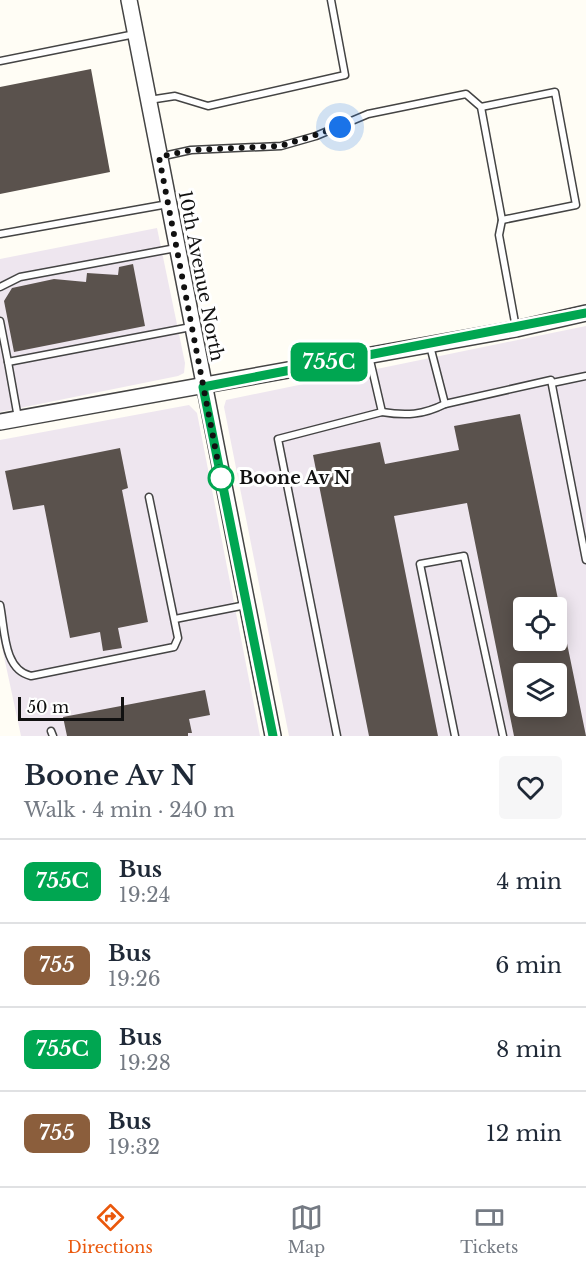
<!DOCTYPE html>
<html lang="en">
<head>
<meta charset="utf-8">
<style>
	body { margin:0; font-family:"Libre Baskerville",serif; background:#f6f6f7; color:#1f2937; height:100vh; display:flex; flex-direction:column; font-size:22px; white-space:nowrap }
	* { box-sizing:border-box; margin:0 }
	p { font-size:20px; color:#747a83 }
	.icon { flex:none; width:33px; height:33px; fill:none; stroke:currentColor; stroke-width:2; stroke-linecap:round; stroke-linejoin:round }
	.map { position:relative; height:736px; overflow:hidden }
	.details { display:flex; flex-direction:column; background:#fff; flex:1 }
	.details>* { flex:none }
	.badge { padding:0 12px; border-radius:9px; font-size:21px; line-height:39px }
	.buttons { position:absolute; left:513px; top:597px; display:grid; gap:12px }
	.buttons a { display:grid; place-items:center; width:54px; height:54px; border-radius:6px; background:#fff; box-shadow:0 3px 15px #0003; font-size:30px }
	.scale { position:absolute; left:18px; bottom:15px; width:106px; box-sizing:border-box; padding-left:6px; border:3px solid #111; border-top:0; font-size:16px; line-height:21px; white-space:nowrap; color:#111; -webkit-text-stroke:4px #fff; paint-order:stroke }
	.you { position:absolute; width:30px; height:30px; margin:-15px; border:4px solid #fff; border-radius:50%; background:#1a73e8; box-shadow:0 0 0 9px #1a73e833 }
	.map>.badge { position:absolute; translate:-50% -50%; box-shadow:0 0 0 3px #fff }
	.round { display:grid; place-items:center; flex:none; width:63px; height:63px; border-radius:6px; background:#f6f6f7 }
	.overview { display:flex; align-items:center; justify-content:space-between; height:102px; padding:0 24px }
	h1 { font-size:28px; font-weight:600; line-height:45px }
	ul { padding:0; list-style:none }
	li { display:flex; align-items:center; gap:18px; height:84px; padding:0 24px; border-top:2px solid #e0e1e3 }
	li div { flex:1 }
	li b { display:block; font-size:22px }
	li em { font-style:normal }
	li .badge { min-width:66px; font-weight:700; text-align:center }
	.tab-bar { display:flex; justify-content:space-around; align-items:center; height:84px; border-top:2px solid #e0e1e3; background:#fff; font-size:16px; color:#747a83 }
	.tab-bar a { display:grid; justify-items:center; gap:3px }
	.tab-bar .on { color:#ea580c }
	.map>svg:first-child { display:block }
	.industrial { fill:#eee6ef; fill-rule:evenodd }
	.building { fill:#5a524d; fill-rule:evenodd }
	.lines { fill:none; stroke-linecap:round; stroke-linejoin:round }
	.service-casing { stroke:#444; stroke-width:9 }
	.tertiary-casing { stroke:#444; stroke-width:18 }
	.service { stroke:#fff; stroke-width:6 }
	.tertiary { stroke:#fff; stroke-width:15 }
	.line-casing { stroke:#fff; stroke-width:14 }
	.line { stroke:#00a651; stroke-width:9 }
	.walk { stroke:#111; stroke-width:6; stroke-dasharray:0 10.8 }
	.stop-dot { fill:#fff; stroke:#00a651; stroke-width:3 }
	.labels { text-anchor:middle; stroke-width:6; stroke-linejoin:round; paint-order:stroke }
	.street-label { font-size:18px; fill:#111; stroke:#fff }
	.stop-label { font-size:18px; font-weight:bold; fill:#111; stroke:#fff; text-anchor:start }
</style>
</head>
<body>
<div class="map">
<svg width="586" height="736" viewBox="0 0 586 736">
	<rect width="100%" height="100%" fill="#fffdf5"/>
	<g class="industrial">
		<path d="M157,228L185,363L184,373L178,376L0,412V259Z"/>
		<path d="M586,326V736H289L224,407L226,400ZM524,608H556V640H524ZM524,674H556V706H524Z"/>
		<path d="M189,405L197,413L260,736H21L0,638V440Z"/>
	</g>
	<g class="building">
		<path d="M91,69L110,172L0,194V87Z"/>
		<path d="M133,264L145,326L14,352L4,301L12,288L54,279L86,282L87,273L118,275L119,267Z"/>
		<path d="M520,414L586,736H514L467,503L394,516L438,736H369L313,455L380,442L385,464L459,450L454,426ZM524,608H556V640H524ZM524,674H556V706H524Z"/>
		<path d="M120,448L128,488L122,490L148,622L118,628L122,648L103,651L100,632L70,638L44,505L13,510L5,471Z"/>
		<path d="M205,690L210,715L189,719L192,733H188V736H67L63,717Z"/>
	</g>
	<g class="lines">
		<g class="service-casing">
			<g id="service">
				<path d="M0,61L135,34"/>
				<path d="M149,100L175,96L208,106L345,75L331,0"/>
				<path d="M481,107L555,92L576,205L502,220"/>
				<path d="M159,157L191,150L281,146L316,136L368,114L466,94L481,107L502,220L499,235L516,328"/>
				<path d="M0,234L168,204"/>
				<path d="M0,287L20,277L176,248"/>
				<path d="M0,321L8,362"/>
				<path d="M430,346L445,404L551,380L586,560"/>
				<path d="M552,383L586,376"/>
				<path d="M382,412C406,416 423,415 445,404"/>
				<path d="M18,418L8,362L191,327"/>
				<path d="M0,605C5,629 3,670 31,676L174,647L178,638L149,497"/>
				<path d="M175,619L246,605"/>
				<path d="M51,731L53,736"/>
				<path d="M337,736L278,439L382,412L369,356"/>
				<path d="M455,736L420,564L464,556L503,736"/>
			</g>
		</g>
		<g class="tertiary-casing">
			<g id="tertiary">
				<path d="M129,0L273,736"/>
				<path d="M0,422L516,329L586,313"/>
			</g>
		</g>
		<use href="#service" class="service"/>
		<use href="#tertiary" class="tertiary"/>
	</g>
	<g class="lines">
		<g class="line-casing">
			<path id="line" d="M273,736L203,387L586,313"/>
		</g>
		<use href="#line" class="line"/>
		<path class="walk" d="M221,478L159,157L191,150L281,146L340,127"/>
	</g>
	<circle class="stop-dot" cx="221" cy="478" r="12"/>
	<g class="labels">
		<g class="street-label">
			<text transform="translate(201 276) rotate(79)" y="6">10th Avenue North</text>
		</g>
		<g class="stop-label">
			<text x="239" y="484">Boone Av N</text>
		</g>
	</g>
</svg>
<div class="buttons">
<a><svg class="icon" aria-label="locate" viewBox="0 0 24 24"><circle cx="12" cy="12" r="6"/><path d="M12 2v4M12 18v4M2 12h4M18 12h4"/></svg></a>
<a><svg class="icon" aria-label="layers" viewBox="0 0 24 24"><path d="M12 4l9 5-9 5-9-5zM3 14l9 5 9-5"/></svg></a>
</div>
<div class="scale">50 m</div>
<div class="you" style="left:340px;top:127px"></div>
<b class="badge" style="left:329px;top:362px;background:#00a651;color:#fff">755C</b>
</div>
<section class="details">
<div class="overview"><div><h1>Boone Av N</h1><p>Walk · 4 min · 240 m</p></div><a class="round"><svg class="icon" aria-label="heart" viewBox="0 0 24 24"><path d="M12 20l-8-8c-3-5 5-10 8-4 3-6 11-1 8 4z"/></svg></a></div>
<ul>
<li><span class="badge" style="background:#00a651;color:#fff">755C</span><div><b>Bus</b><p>19:24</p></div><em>4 min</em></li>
<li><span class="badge" style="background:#8b5e3c;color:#fff">755</span><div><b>Bus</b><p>19:26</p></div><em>6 min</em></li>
<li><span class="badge" style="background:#00a651;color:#fff">755C</span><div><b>Bus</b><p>19:28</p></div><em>8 min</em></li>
<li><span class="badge" style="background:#8b5e3c;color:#fff">755</span><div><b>Bus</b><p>19:32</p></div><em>12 min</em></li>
</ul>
</section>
<nav class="tab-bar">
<a class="on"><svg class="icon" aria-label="directions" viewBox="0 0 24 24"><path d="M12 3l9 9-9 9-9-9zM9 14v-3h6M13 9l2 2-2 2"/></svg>Directions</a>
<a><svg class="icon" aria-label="map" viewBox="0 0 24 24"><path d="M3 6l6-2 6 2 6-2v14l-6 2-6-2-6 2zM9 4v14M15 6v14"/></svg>Map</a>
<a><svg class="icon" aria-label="tickets" viewBox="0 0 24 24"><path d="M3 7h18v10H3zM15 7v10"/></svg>Tickets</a>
</nav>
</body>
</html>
